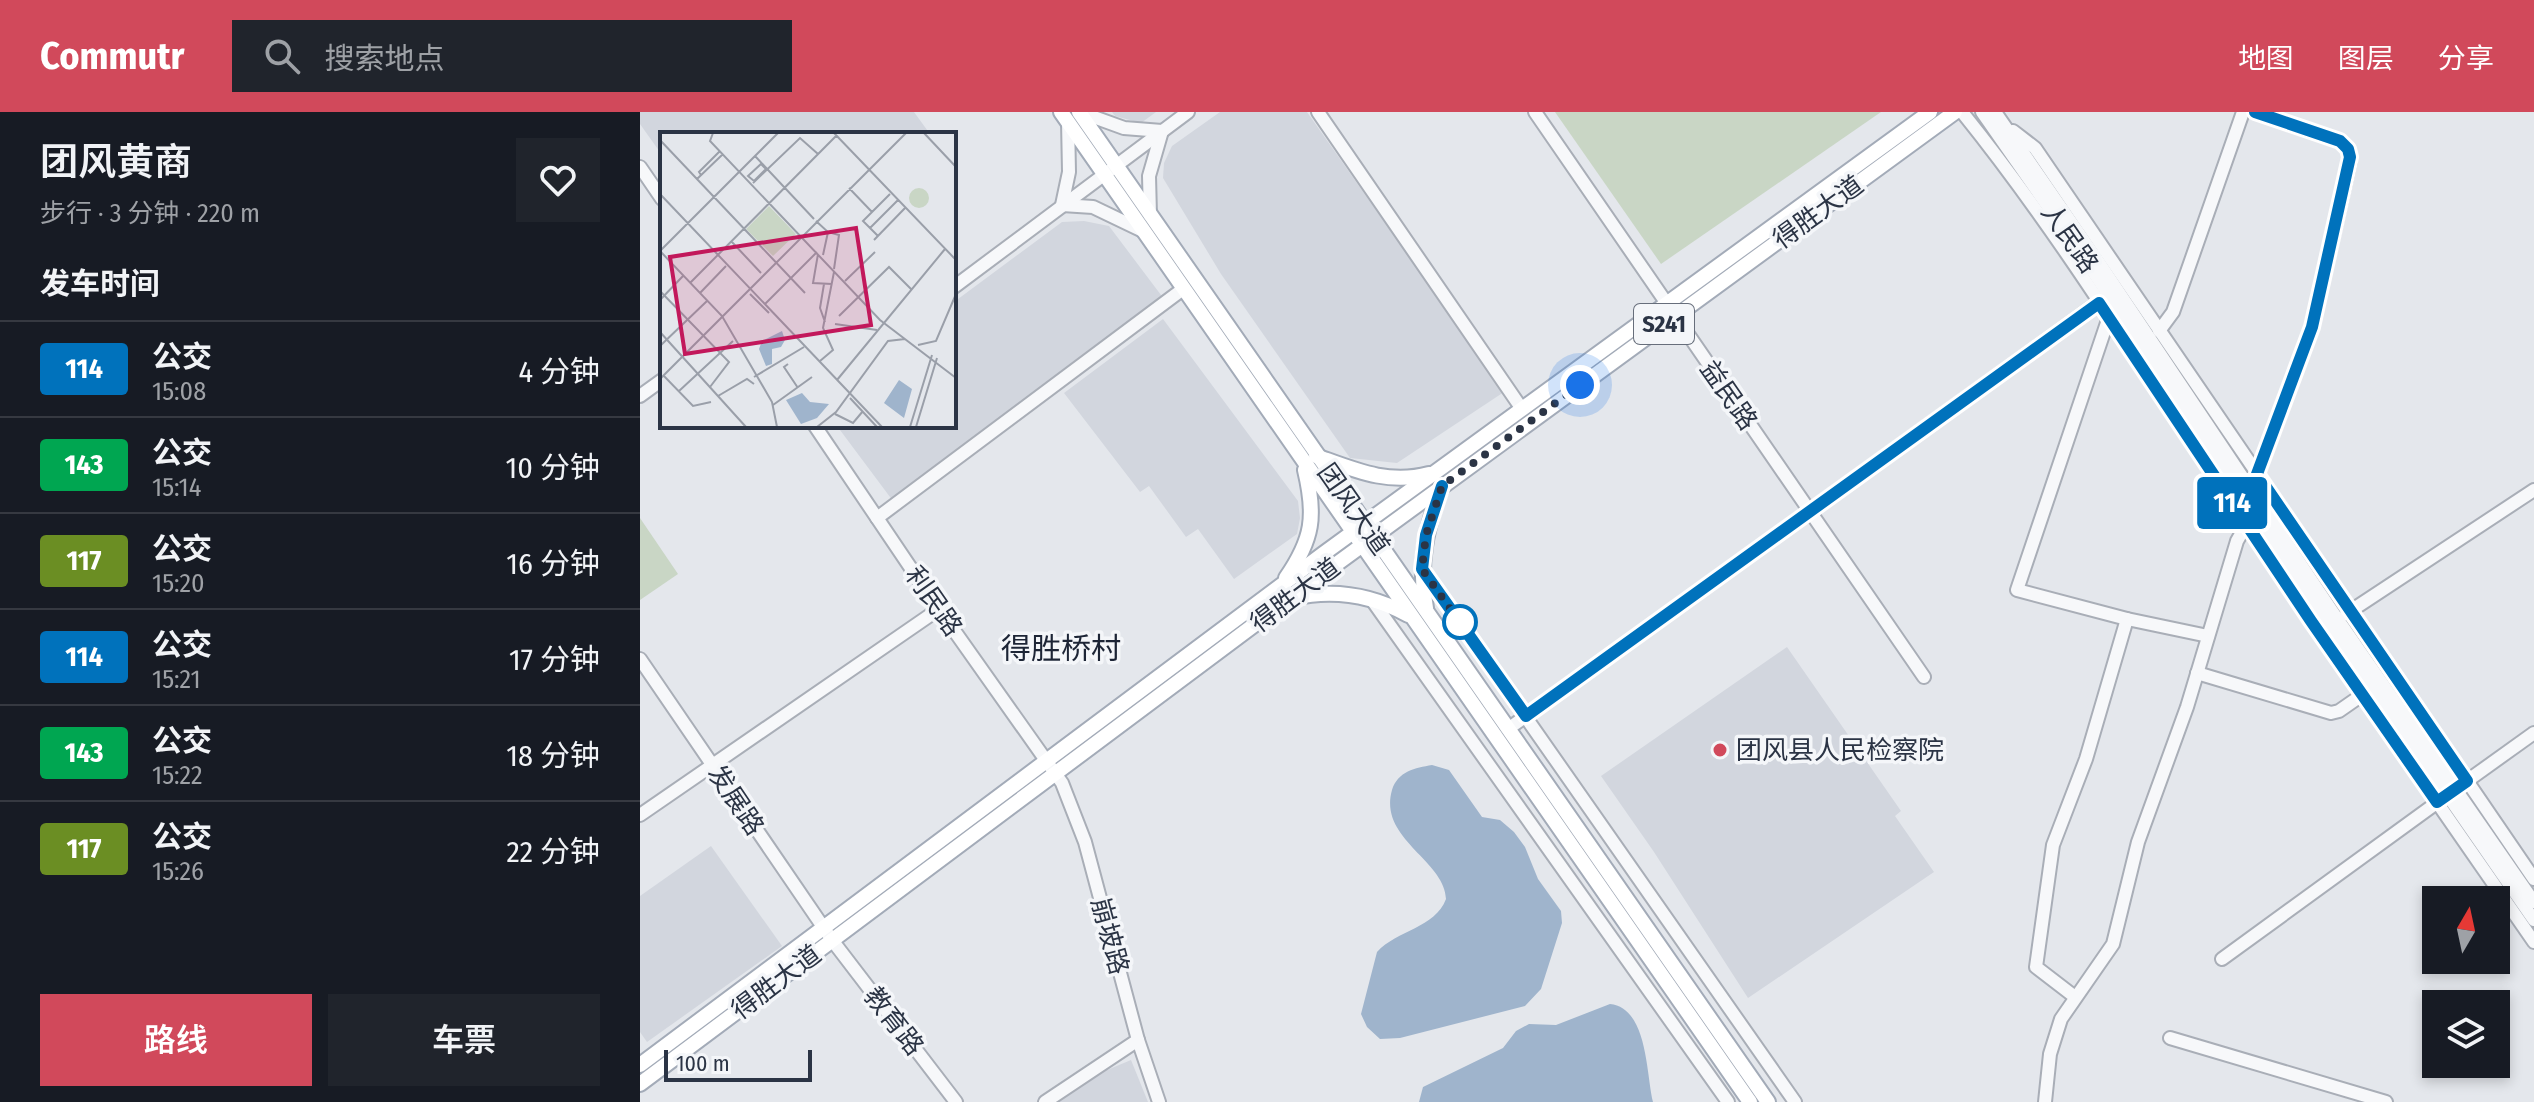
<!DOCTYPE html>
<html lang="zh">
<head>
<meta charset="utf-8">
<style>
	body { margin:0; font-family:"Fira Sans Condensed","Noto Sans SC",sans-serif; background:#20242c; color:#f1f3f6; height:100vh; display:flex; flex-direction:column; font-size:30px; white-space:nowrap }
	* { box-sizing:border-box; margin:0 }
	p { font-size:26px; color:#9ea1a6 }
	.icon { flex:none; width:44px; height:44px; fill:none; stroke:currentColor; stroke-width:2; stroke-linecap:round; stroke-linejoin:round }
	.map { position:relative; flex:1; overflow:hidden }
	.details { display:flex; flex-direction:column; background:#171b24; width:640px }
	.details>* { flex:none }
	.badge { padding:0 16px; border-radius:6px; font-size:28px; line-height:52px }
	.needle { width:52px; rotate:9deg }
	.tools { position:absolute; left:1782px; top:774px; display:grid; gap:16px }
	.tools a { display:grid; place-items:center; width:88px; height:88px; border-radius:0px; background:#171b24; box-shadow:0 4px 12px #0003; font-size:40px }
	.scale { position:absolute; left:24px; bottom:20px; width:148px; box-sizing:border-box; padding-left:8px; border:4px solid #2b3445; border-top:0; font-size:22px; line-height:28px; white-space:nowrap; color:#2b3445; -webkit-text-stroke:6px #f4f6f9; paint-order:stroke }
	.you { position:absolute; width:40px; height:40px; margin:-20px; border:6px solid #fff; border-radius:50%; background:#1a73e8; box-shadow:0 0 0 12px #1a73e833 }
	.map>.badge { position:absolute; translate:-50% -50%; box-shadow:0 0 0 4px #fff }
	h2 { padding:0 40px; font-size:30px; line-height:72px }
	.round { display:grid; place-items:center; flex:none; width:84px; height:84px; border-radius:0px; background:#20242c }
	.headline { display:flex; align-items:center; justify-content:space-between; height:136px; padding:0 40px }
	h1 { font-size:38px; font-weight:600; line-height:60px }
	.button { display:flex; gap:16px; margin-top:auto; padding:16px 40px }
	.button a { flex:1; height:92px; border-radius:0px; background:#d1495b; color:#fff; font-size:32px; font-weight:600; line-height:92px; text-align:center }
	.button a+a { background:#20242c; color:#f1f3f6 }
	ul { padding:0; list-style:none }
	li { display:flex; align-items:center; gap:24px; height:96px; padding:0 40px; border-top:2px solid #363941 }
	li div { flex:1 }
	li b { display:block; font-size:30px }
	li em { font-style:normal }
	li .badge { min-width:88px; font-weight:700; text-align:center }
	header { display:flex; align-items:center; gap:48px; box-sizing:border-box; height:112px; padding:0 40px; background:#d1495b; color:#fff }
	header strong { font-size:38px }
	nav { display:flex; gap:44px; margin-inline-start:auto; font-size:28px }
	.search { width:560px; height:72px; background:#20242c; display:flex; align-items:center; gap:20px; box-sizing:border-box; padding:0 28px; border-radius:0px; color:#9ea1a6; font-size:30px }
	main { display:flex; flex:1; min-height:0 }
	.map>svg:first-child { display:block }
	.built { fill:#d2d6de }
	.green { fill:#c9d6c5 }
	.water { fill:#9fb4cc }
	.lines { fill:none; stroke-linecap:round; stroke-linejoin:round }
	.minor-casing { stroke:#a9aeb7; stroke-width:16 }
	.major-casing { stroke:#a3abb8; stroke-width:18 }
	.minor { stroke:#f7f8fa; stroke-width:12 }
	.major { stroke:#fff; stroke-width:14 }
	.line-casing { stroke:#fff; stroke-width:18 }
	.line { stroke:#0072bc; stroke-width:12 }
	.walk { stroke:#2b3445; stroke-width:8; stroke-dasharray:0 14.4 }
	.stop-dot { fill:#fff; stroke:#0072bc; stroke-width:4 }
	.poi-dot { fill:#d1495b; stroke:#f4f6f9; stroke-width:3 }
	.labels { text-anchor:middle; stroke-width:7; stroke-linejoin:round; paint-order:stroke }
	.shield { fill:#f4f6f9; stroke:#676e7b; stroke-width:2 }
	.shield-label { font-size:24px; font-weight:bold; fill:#2b3445 }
	.street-label { font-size:26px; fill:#2b3445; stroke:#f4f6f9 }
	.poi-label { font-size:26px; fill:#2b3445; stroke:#f4f6f9; text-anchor:start }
	.quarter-label { font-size:30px; fill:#1d2536; stroke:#f4f6f9 }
	.inset-road { fill:none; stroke:#9a9fa9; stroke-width:2 }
	.view { fill:#c2185b; fill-opacity:0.15; stroke:#c2185b; stroke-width:4 }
	.inset-edge { fill:none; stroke:#2b3445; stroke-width:4 }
</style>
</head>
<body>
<header>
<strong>Commutr</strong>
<div class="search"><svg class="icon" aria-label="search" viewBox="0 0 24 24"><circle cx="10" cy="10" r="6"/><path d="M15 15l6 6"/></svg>搜索地点</div>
<nav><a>地图</a><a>图层</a><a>分享</a></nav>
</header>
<main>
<section class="details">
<div class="headline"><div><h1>团风黄商</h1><p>步行 · 3 分钟 · 220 m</p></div><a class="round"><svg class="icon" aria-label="heart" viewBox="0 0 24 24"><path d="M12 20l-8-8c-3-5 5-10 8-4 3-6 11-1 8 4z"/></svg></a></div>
<h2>发车时间</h2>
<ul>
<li><span class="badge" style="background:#0072bc;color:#fff">114</span><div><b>公交</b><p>15:08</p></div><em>4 分钟</em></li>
<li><span class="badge" style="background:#00a651;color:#fff">143</span><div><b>公交</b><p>15:14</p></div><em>10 分钟</em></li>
<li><span class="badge" style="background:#6b8e23;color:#fff">117</span><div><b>公交</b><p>15:20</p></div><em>16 分钟</em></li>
<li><span class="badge" style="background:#0072bc;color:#fff">114</span><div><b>公交</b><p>15:21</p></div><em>17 分钟</em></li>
<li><span class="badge" style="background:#00a651;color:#fff">143</span><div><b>公交</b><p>15:22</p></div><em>18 分钟</em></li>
<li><span class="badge" style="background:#6b8e23;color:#fff">117</span><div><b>公交</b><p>15:26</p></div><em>22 分钟</em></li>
</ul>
<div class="button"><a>路线</a><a>车票</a></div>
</section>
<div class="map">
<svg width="1894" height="990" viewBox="0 0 1894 990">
	<rect width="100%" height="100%" fill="#e4e7ec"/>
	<g class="built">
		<path d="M0,0H274L290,22H22V43L0,12Z"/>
		<path d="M472,0H516L501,11L475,4Z"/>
		<path d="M580,0H667L864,280L757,351L710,346L581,162L523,66L524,51L532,34Z"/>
		<path d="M444,109L469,114L524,187L253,389L197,314H314V190L422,110Z"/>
		<path d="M523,207L658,389L660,406L657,422L594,467L558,417L546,425L509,374L500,380L424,281Z"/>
		<path d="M1147,535L1261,699L1255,704L1294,760L1108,886L1014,740L961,664Z"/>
		<path d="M71,734L142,834L7,930L0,920V784Z"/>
		<path d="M491,948L508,990H418L460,961Z"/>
	</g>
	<g class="green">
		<path d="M915,0H1241L1021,152Z"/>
		<path d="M0,406L38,462L0,488Z"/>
	</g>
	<g class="water">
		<path d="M792,653L809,658L842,705L860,708L874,720L885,735L898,767L921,799L922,811L901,877L885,894L760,926L740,927L727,915L721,902L737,840C757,818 795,816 806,787C805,748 738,727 752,678C758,659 775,656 792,653Z"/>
		<path d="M970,892C1008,896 1006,962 1013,990H779L783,975L863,936L876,919L889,912L916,913Z"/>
	</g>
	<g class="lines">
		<g class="minor-casing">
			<g id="minor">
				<path d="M440,0L484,16L522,19L509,64L510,103"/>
				<path d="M678,0L882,297"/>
				<path d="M895,0L1284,565"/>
				<path d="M1322,0C1418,119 1498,250 1583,377C1685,530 1790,680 1894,830"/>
				<path d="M1342,0L1450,155L1684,505L1894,808"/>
				<path d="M1355,0L1458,149L1692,499L1894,790"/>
				<path d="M1615,0L1700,29L1708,37L1710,49L1672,215L1616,366"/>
				<path d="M428,9L429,60L422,93L453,95L503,119"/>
				<path d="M1373,19L1395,36L1894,767"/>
				<path d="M0,55L22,87"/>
				<path d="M314,175L548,0"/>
				<path d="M1470,202L1377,478L1487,507L1568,524"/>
				<path d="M1519,219L1533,200L1603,0"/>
				<path d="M0,284L22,268"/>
				<path d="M175,314L289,483L422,671L445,730L498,928L519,990"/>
				<path d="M237,406L543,177"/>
				<path d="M782,457L1155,990"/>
				<path d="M732,488L1088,990"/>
				<path d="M1706,502L1894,378"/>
				<path d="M0,547L192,828L316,990"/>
				<path d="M1557,561L1691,601L1699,599L1722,583"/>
				<path d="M868,617L1463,187"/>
				<path d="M1820,674L1894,621"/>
				<path d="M0,703L299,497"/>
				<path d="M1582,847L1802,687"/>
				<path d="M1435,885L1396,855L1413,733L1446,647L1487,507"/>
				<path d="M1530,926L1746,990"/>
				<path d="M405,990L498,928"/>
				<path d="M1405,990L1410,942L1421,907L1473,832L1498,730L1547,595L1597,429L1610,406"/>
			</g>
		</g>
		<g class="major-casing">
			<g id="major">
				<path d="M421,0L1110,990"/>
				<path d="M439,0L1128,990"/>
				<path d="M676,344C715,358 748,373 789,362"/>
				<path d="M646,466C673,427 676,404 665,358"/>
				<path d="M653,486C693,477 732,483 768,503"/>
				<path d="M786,496C778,454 786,416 801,376"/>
				<path d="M0,953L683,442L1290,0"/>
				<path d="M0,972L654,483L1315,0"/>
			</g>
		</g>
		<use href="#minor" class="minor"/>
		<use href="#major" class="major"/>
	</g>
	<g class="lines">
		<g class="line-casing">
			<path id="line" d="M802,374L786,423L782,457L886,604L1459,191L1671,509L1797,690L1827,669L1617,362L1672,215L1710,45L1708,37L1700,29L1615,0"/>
		</g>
		<use href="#line" class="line"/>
		<path class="walk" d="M820,510L823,515L782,457L786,423L802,374L940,273"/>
	</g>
	<circle class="stop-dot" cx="820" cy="510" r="16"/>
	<circle class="poi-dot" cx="1080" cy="638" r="8"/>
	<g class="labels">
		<rect class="shield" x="994" y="192" width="60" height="40" rx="6"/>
		<g class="shield-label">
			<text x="1024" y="220">S241</text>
		</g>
		<g class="street-label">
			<text transform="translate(1178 100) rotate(-36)" y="9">得胜大道</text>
			<text transform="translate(1430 126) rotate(55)" y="9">人民路</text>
			<text transform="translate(1089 283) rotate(55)" y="9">益民路</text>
			<text transform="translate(714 397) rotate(55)" y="9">团风大道</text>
			<text transform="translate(655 483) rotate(-37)" y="9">得胜大道</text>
			<text transform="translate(294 489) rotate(55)" y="9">利民路</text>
			<text transform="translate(96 688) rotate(56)" y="9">发展路</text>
			<text transform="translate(470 824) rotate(75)" y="9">崩坡路</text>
			<text transform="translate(136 870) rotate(-37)" y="9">得胜大道</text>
			<text transform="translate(254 909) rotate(52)" y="9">教育路</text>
		</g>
		<g class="poi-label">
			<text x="1096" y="647">团风县人民检察院</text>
		</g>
		<g class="quarter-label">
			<text x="421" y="547">得胜桥村</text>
		</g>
	</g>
	<g transform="translate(20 20)">
		<rect width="296" height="296" fill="#e4e7ec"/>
		<path d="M249 66a10 10 0 1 1 20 0a10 10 0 1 1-20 0ZM109,74L136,102L113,124L86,97Z" fill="#c9d6c5"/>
		<path d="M122,199L125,208L121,215L112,217V232L106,234L99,217L102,209ZM239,248L252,257L244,286L224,271ZM142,261L150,270L169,272L157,286L141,292L126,268Z" fill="#9fb4cc"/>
		<path class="inset-road" d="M53,1L50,9L220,188L296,246M174,1L296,128M264,1L296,35M0,8L145,161M95,24L154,87M101,32L106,37L94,49L88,44ZM41,43L39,40L60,19M37,47L63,22M93,51L140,6L158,22M189,56L212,80M0,62L222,295M156,89L168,100L163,123M210,96L238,68M168,100L179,103L174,137M218,104L203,89L230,62M214,108L246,75M71,109L101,141M0,119L62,184L112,270L117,295M0,119L118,1M158,122L153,151L172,152M185,149L215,120M30,151L176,4M164,152L160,176L165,190M0,159L69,230L50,255M40,161L66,134M90,162L109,181M0,168L23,144M105,172L157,120M179,184L229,135L252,158M175,192L217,198M0,200L86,295M258,213L276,209L296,162M0,214L47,169M160,229L173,218L163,196L174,140M128,232L124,235L138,256M3,243L33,274L51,270M94,245L144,215M0,247L246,1M177,248L285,117M19,259L73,209M58,264L87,247L94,252M190,266L217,295M113,273L152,245M175,282L193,291L203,279M157,295L176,280L228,209L245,207M250,295L272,223M256,295L277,226"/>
		<path class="view" d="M196,96L211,193L25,222L10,125Z"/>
		<rect width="296" height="296" class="inset-edge"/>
	</g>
</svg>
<div class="tools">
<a><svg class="needle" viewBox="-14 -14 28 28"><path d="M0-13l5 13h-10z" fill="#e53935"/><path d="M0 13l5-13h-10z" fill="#9ea1a6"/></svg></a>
<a><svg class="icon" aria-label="layers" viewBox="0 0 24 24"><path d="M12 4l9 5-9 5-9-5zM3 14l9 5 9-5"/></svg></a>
</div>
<div class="scale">100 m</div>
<div class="you" style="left:940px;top:273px"></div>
<b class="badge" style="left:1592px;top:391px;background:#0072bc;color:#fff">114</b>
</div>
</main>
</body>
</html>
